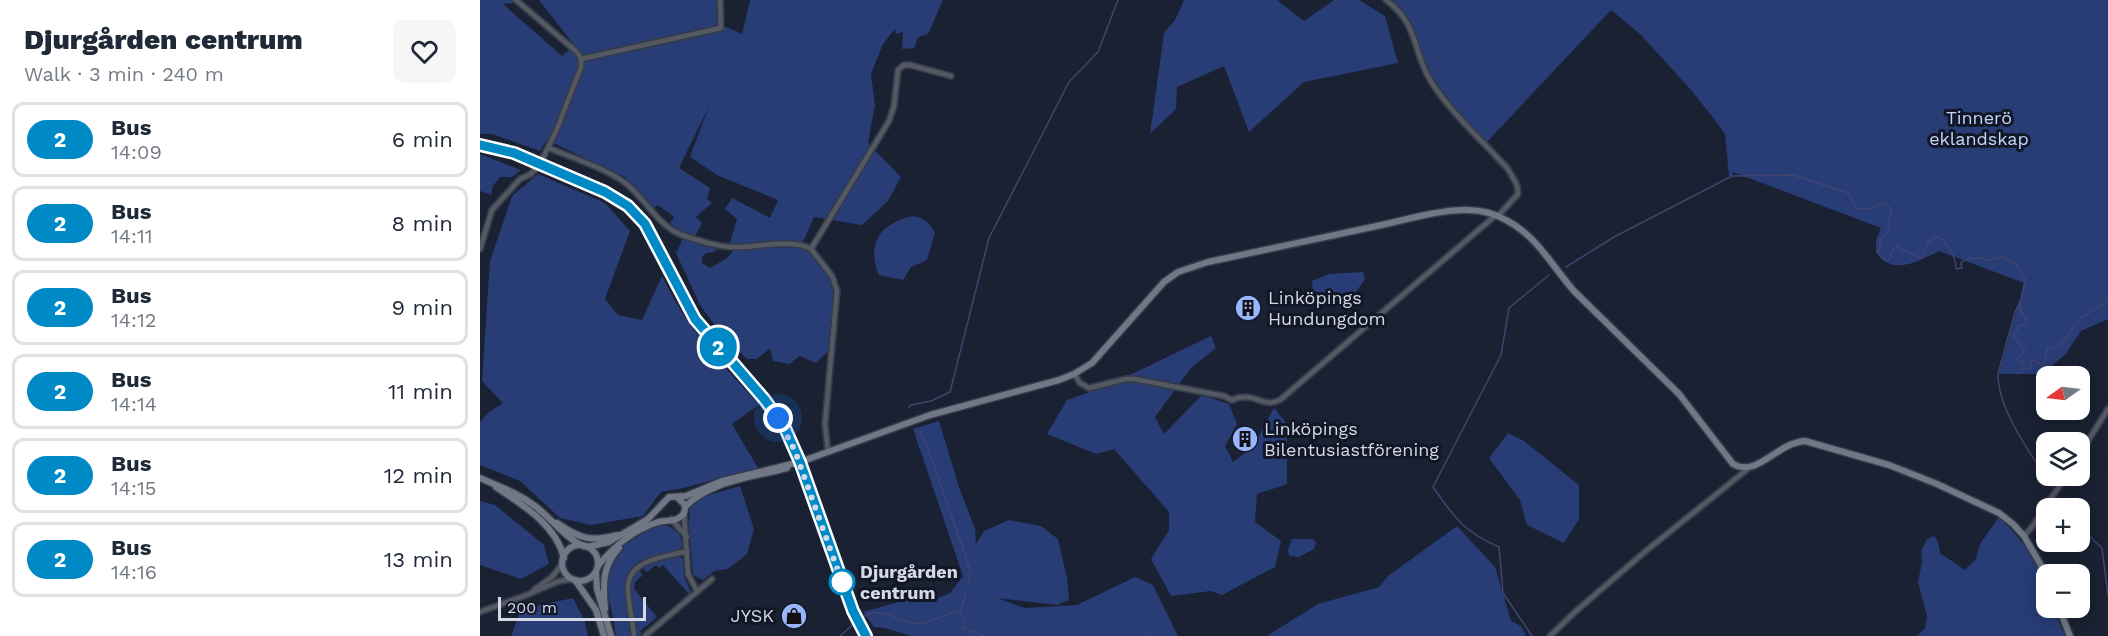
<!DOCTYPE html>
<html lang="en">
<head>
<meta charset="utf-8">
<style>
	body { margin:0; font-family:"Work Sans",sans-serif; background:#f6f6f7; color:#1f2937; height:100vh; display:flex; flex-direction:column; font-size:22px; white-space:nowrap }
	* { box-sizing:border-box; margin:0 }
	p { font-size:20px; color:#747a83 }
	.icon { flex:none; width:33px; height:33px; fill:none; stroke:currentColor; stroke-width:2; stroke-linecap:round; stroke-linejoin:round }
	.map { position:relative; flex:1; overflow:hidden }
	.drawer { display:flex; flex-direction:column; background:#fff; width:480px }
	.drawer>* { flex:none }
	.badge { padding:0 12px; border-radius:20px; font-size:21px; line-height:39px }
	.needle { width:39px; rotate:256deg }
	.controls { position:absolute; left:1556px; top:366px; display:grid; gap:12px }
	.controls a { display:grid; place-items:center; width:54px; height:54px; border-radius:12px; background:#fff; box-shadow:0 3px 15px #0003; font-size:30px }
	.scale { position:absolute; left:18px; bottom:15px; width:148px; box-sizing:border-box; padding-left:6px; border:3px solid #d4d9e5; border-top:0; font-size:16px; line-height:21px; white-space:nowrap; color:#d4d9e5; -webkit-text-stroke:4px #111727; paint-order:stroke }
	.you { position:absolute; width:30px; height:30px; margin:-15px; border:4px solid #fff; border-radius:50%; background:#1a73e8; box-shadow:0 0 0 9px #1a73e833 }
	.map>.badge { position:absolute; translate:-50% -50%; box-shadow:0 0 0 3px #fff }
	.round { display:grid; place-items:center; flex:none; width:63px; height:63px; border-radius:12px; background:#f6f6f7 }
	.headline { display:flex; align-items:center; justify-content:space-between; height:102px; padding:0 24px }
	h1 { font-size:28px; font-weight:800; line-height:45px }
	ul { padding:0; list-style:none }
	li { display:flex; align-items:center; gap:18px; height:75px; margin:0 12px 9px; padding:0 12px; border:3px solid #e0e1e3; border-radius:12px }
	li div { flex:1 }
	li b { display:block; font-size:22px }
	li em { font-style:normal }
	li .badge { min-width:66px; font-weight:700; text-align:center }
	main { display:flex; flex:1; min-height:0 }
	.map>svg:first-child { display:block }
	.green { fill:#283c75 }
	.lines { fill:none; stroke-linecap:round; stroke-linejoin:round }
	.stream { stroke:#41446e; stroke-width:1.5 }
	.street-casing { stroke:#343b4b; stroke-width:8 }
	.secondary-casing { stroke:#343b4b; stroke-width:9 }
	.street { stroke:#545861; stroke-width:4.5 }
	.secondary { stroke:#717785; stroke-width:6 }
	.line-casing { stroke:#fff; stroke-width:14 }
	.line { stroke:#008ac5; stroke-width:9 }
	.walk { stroke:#d4d9e5; stroke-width:6; stroke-dasharray:0 10.8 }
	.stop-dot { fill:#fff; stroke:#008ac5; stroke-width:3 }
	.labels { text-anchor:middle; stroke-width:6; stroke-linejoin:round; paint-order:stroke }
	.park-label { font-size:18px; fill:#c5d5f9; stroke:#111727 }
	.poi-label { font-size:18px; fill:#d4d9e5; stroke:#111727; text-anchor:start }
	.stop-label { font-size:18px; font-weight:bold; fill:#d4d9e5; stroke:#111727; text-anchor:start }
</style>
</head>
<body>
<main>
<section class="drawer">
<div class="headline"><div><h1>Djurgården centrum</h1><p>Walk · 3 min · 240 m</p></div><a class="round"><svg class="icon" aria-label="heart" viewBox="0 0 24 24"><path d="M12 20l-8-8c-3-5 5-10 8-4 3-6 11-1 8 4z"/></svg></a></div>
<ul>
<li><span class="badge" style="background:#008ac5;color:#fff">2</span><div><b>Bus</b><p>14:09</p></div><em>6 min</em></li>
<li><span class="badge" style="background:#008ac5;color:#fff">2</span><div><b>Bus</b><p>14:11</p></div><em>8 min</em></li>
<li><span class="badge" style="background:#008ac5;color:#fff">2</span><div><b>Bus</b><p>14:12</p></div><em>9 min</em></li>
<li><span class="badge" style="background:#008ac5;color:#fff">2</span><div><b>Bus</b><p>14:14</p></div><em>11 min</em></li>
<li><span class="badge" style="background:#008ac5;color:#fff">2</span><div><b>Bus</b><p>14:15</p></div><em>12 min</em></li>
<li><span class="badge" style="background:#008ac5;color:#fff">2</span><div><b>Bus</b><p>14:16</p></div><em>13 min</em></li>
</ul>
</section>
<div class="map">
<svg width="1628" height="636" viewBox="0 0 1628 636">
	<rect width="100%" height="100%" fill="#1a2132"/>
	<g class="green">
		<path d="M0,0H31L36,3L23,4L82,56L94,45L59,0H239L240,24L262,34L270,0H463L448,34L438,37L434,48L422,49L423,32L416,34L415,29L403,44L391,74L395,105L388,143L421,177L408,201L382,225L334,217L323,242L249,245L257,219L245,209L252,198L290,218L298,200L237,175L210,157L229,106L199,168L230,188L227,199L232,203L216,217L222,223L215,236L202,233L190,223L194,217L178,205L174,208L145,177L67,140L60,151L12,134H0Z"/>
		<path d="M704,0H797L824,21L854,0H879L905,16L918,63L824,82L769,132L744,66L697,87L696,109L670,134L684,33L695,20Z"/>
		<path d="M905,0H1628V319L1601,331L1585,355L1571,366L1569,372L1566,374H1519L1544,283L1459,251C1439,261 1412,277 1396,252V240L1401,228L1253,172L1252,176L1249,177L1245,134L1237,123L1212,91L1161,35L1131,10L1005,144L964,98L946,72L930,27Z"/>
		<path d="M0,154L41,170L32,177H20L13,186L11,195L0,191Z"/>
		<path d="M58,174L125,203L150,231L125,299L138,315L162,320L182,276C207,328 240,364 280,404L252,424L278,468L204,488L181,492L163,516L111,525L80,518L40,481L0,465V422L9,412L23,403L2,381L10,261L32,196Z"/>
		<path d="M433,216C444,218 450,223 455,233L447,260L431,267L423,280L399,275C386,244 400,223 433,216Z"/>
		<path d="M203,238L236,249L235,252L226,253L222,257V263L230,268L247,258L254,250L312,246L323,248L332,254L348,274L352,284L354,298L348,351L336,363L320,356L309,364L293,361L290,348L277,359H267L239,331L220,305L196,253Z"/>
		<path d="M883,272L885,279L864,309L843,303L833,293L832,281L849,274Z"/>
		<path d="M731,336L736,348L711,368L675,417L684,434L722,395L749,404L757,424L745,446L753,462L773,447L794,408L807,424V484L777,494L775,522L801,541L795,567L742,595L731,591L691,596L671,559L689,530V512L634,449L616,454L567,434L587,400C637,384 683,358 731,336Z"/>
		<path d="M459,421L479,487L495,529L496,544L504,531L529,520L561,526L578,539L587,578L589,600L577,605L517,598L545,608L597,605L655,577L673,585L698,636H431L405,628L394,627L383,612L426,600L449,602L470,593L483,576L433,429Z"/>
		<path d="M1028,433L1044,441L1099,485V519L1084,543L1047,525L1040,500L1009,458Z"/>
		<path d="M260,486L274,529L267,554L248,569L234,571L223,580L213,575L209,523L210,508L222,497Z"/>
		<path d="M0,501L15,505L64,545L69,564L41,579L0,565Z"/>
		<path d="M1519,517C1538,536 1560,561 1566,588C1567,594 1566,601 1566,608H1573L1585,636H1437L1445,628L1447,616L1438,582L1442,562L1441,551L1447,539L1454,536L1458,542L1460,553L1485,570L1496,559L1500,544Z"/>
		<path d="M183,525C194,527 204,535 202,547L197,551C185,554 171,556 160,561C134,574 150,613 151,636H136C133,597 109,567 154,539C163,533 172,526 183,525Z"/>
		<path d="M977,526L1015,567L1031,621L1041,626L1046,636H787L838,604L899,587L908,576Z"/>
		<path d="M812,539H833L836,543L834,549L819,557L809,556L808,550Z"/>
		<path d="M199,556L203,559L204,576L211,592L209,594L183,565L179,568L176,565L167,572L164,569V566L167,564Z"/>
		<path d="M158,570L163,575L155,582L154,589L177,617L160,631L162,634L160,636L156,635C156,614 143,587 158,570Z"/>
		<path d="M93,598L105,622L108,636H31L41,609Z"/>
	</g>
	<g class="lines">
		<g class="stream">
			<path d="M1086,267L1134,237L1252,176L1313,175L1368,193L1376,208L1387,209L1405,203L1412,210L1408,224L1410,232L1400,239V249L1397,252L1406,261H1408L1414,248L1417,246L1422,250L1440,258L1443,256L1449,241L1457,237C1468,241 1476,258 1476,269L1482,268L1481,263L1483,261L1488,259L1499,258L1509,260L1523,257L1536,264L1545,279L1540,309L1547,321L1546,324L1539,326L1533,336L1545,350L1537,360L1543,362L1542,369L1551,368V362L1554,360L1562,365L1565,363L1567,349C1593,343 1588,327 1601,318C1611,312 1619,307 1628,299"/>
			<path d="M1540,302L1535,312L1518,374C1518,412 1553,456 1572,487"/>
			<path d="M429,407L431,405L451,401L470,392L509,238L589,82L618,52L638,0"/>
			<path d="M440,431L447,446L485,554L490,571L489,583"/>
			<path d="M1581,502L1584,508"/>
			<path d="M1599,526L1622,548L1628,595"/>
			<path d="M480,612L486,593"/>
			<path d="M380,619C398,604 415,620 434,623C449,626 464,612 480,612L484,620L483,628L505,636"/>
			<path d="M360,636L376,622"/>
			<path d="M667,636H670"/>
			<path d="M1052,636L1023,593L1019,547C984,532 974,517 953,487L1021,355L1029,308L1069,275"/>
		</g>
		<g class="street-casing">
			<g id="street">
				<path d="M906,0C940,25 932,53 952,83C972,114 1003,141 1028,169L1037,185L1038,194L1018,216"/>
				<path d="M101,59L241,28L240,0"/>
				<path d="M69,148C93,158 122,167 144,182C166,198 178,228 205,236C220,241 238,247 254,247C276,248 311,238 331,249L409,121L414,106L418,70L424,65H430L471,76"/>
				<path d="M0,249L12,210L40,179L51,174L60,164L77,129L101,67V59L97,52L36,0"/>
				<path d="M331,249L352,276L357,291L345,424L348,452"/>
				<path d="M594,374L600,383L609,388L646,379H654L744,396L752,400C774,390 782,409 800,400L1016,215"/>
				<path d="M1599,455L1628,409"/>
				<path d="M204,513L208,574L217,591"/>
				<path d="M191,519L207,537"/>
				<path d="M1544,536L1552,527L1586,476"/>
				<path d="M54,590L72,577L83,563"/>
				<path d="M0,612L44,596L79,581L92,579"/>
				<path d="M154,636C153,620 148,604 148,589C147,559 186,557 207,551"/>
				<path d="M165,636L232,579"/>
				<path d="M1070,636L1096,611L1167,550L1269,468"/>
			</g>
		</g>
		<g class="secondary-casing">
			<g id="secondary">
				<path d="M0,145L34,153L125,192L142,202L160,217L169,230L215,319L293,410L310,436L373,611L386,636"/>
				<path d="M0,478C20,487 38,493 55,506C72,519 83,536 103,546"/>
				<path d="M16,487C43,505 76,525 84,558"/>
				<path d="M205,507C229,481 274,477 307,468"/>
				<path d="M77,523C100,539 111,542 138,535"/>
				<circle cx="100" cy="563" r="18"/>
				<path d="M107,547L129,542L168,519L189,497L206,496L242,481L320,462L450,415L579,380L594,374L612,363L684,282L698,272L728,262C784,250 840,238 897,226C926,220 957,210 986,210C1000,210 1014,213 1026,220C1057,236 1072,266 1094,291L1199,394L1253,464C1278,478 1296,443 1325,441L1409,465L1457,484L1519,513L1533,524L1544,536L1566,574"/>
				<path d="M118,566C133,547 154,530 178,522C185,520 195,522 200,517C205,514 205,510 205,505L197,497"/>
				<path d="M116,572L117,589L131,636"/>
				<path d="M95,580L116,610L124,636"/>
				<path d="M1579,608L1590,636"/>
				<path d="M125,609C123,585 122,566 139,548"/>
			</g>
		</g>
		<use href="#street" class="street"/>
		<use href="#secondary" class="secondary"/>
	</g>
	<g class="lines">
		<g class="line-casing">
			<path id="line" d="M0,145L34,153L125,192L148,206L165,224L215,319L285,400L305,428L320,462L373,611L386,636"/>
		</g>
		<use href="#line" class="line"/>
		<path class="walk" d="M298,418L315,451L362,582"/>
	</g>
	<defs>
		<g id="building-disc" transform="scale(1.35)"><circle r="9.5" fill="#98b5fd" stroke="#111727"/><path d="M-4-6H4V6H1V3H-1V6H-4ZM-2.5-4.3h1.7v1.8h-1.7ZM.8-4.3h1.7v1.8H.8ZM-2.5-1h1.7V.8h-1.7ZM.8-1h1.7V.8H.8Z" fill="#111"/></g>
		<g id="shop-disc" transform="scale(1.35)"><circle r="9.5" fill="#98b5fd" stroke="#111727"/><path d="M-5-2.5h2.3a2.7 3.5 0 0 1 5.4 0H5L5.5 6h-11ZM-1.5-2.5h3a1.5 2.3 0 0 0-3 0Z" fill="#111"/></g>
	</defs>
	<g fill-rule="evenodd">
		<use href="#building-disc" x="768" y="308"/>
		<use href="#building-disc" x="765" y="439"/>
		<use href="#shop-disc" x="314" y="616"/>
	</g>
	<circle class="stop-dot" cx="362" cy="582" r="12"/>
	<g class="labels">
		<g class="park-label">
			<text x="1499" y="124">Tinnerö<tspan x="1499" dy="21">eklandskap</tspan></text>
		</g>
		<g class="poi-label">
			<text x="788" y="304">Linköpings<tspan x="788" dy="21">Hundungdom</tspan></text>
			<text x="784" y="435">Linköpings<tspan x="784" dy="21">Bilentusiastförening</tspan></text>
			<text x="294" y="622" text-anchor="end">JYSK</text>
		</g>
		<g class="stop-label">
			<text x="380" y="578">Djurgården<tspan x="380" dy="21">centrum</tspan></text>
		</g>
	</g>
</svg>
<div class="controls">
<a><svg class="needle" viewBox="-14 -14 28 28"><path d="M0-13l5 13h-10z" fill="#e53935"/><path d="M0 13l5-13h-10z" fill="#747a83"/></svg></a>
<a><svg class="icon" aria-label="layers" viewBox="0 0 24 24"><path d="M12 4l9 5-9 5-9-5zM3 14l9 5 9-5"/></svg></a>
<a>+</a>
<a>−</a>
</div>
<div class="scale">200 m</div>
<div class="you" style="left:298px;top:418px"></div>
<b class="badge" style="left:238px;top:347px;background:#008ac5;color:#fff">2</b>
</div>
</main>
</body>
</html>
